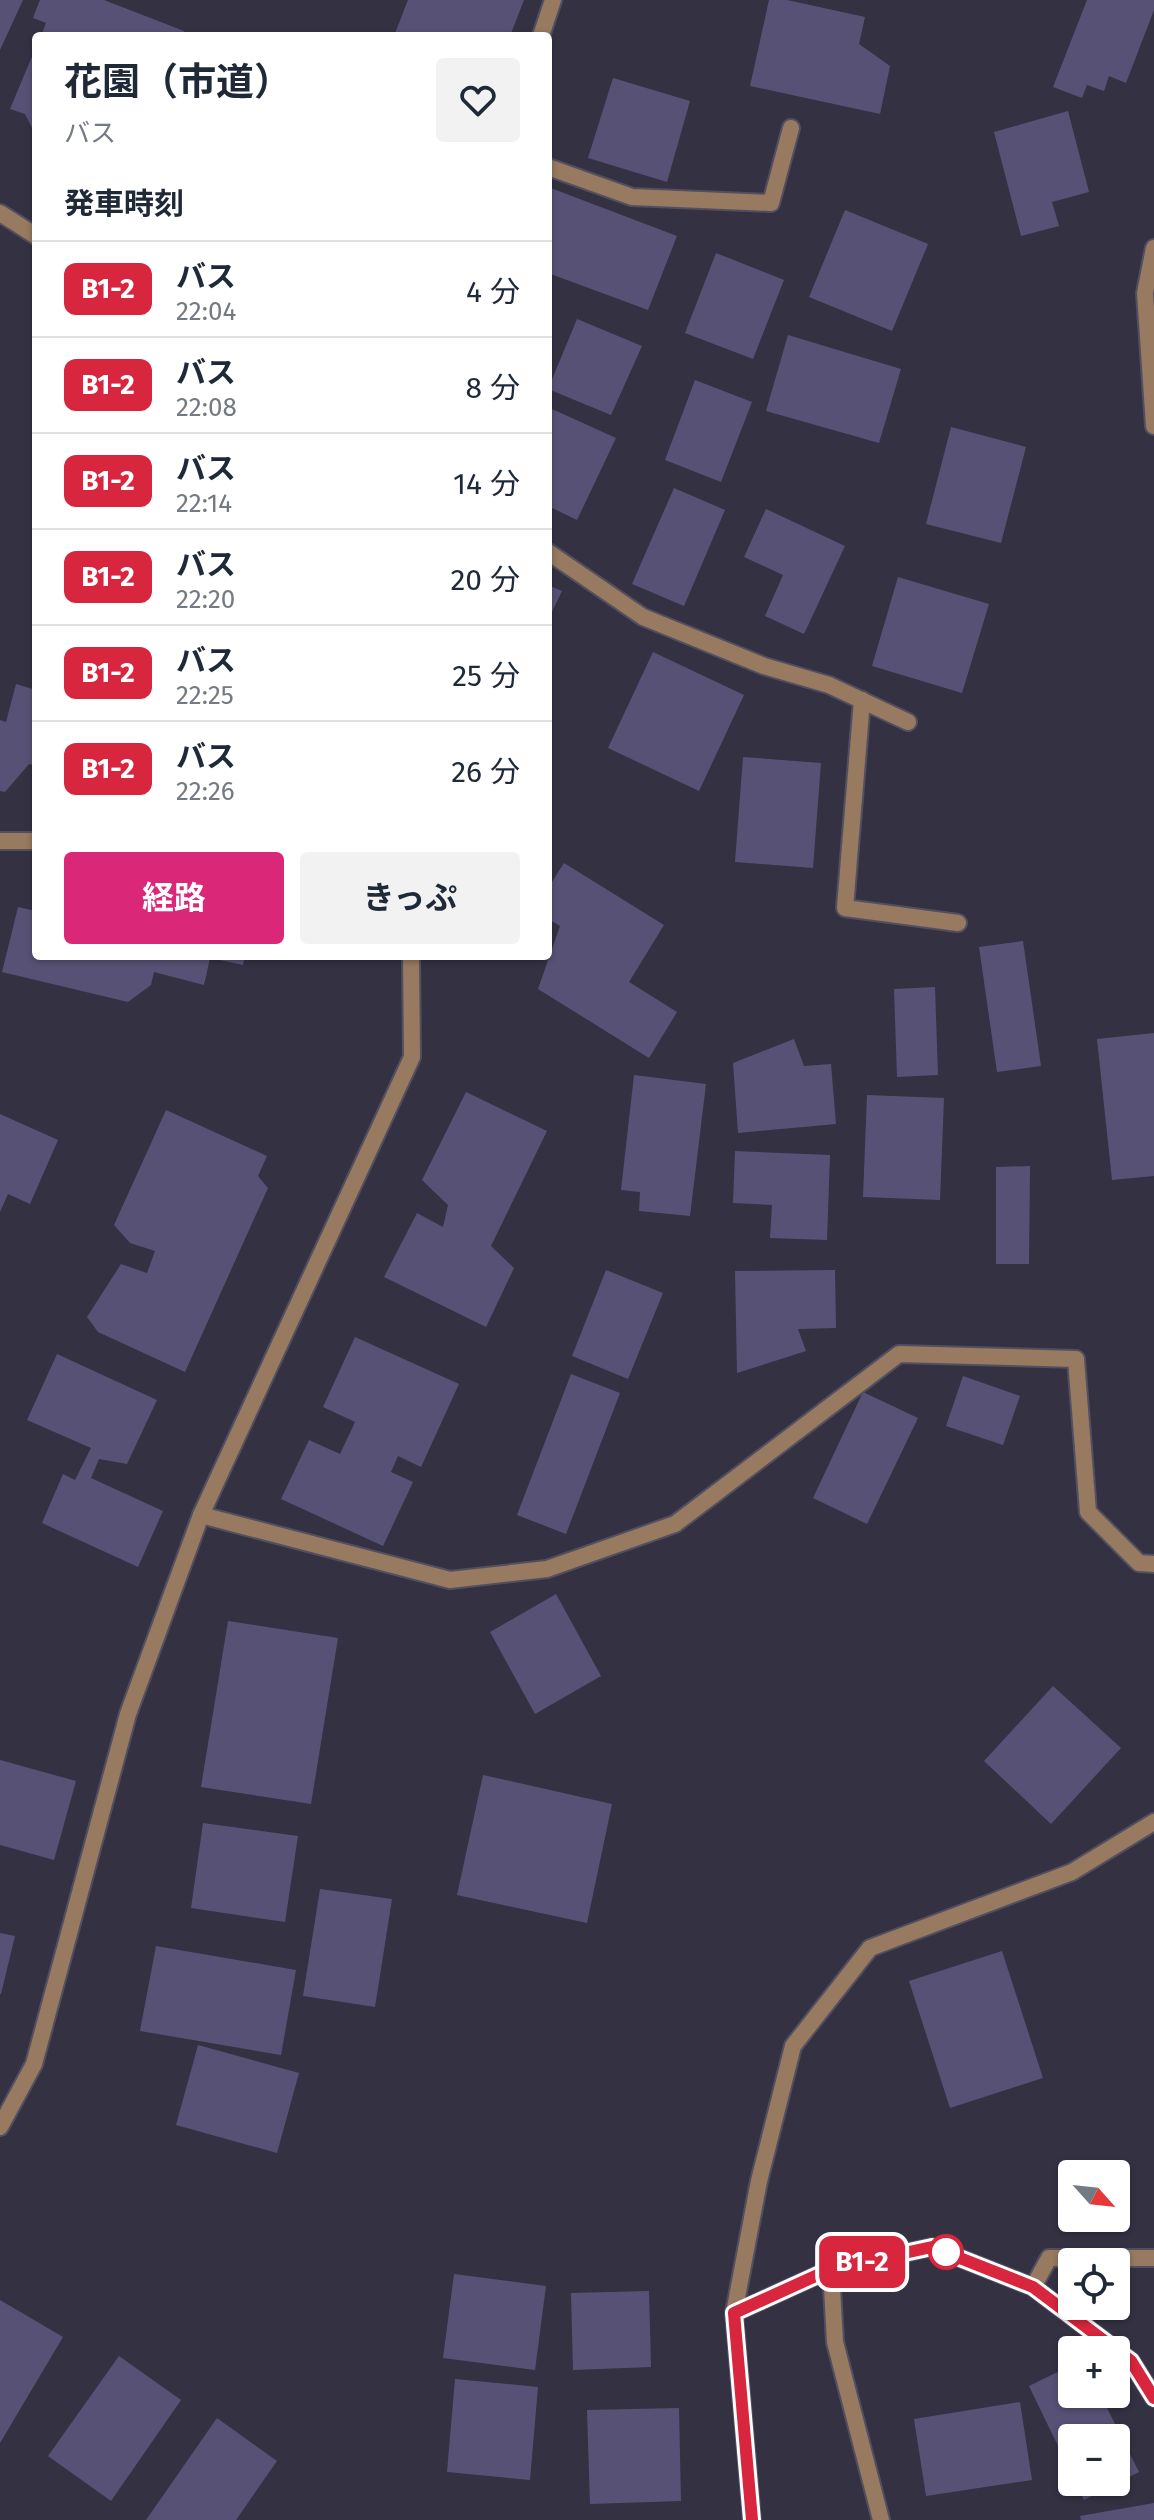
<!DOCTYPE html>
<html lang="ja">
<head>
<meta charset="utf-8">
<style>
	body { margin:0; font-family:"Fira Sans","Noto Sans JP",sans-serif; background:#f2f2f3; color:#1f2937; height:100vh; display:flex; flex-direction:column; font-size:30px; white-space:nowrap }
	* { box-sizing:border-box; margin:0 }
	p { font-size:26px; color:#747a83 }
	.icon { flex:none; width:44px; height:44px; fill:none; stroke:currentColor; stroke-width:2; stroke-linecap:round; stroke-linejoin:round }
	.map { position:relative; flex:1; overflow:hidden }
	.sheet { position:absolute; left:32px; top:32px; width:520px; height:928px; display:flex; flex-direction:column; background:#fff; border-radius:8px; box-shadow:0 2px 6px #0004 }
	.sheet>* { flex:none }
	.badge { padding:0 16px; border-radius:12px; font-size:28px; line-height:52px }
	.needle { width:52px; rotate:117deg }
	.controls { position:absolute; left:1058px; top:2160px; display:grid; gap:16px }
	.controls a { display:grid; place-items:center; width:72px; height:72px; border-radius:8px; background:#fff; box-shadow:0 2px 6px #0004; font-size:40px }
	.map>.badge { position:absolute; translate:-50% -50%; box-shadow:0 0 0 4px #fff }
	h2 { padding:0 32px; font-size:30px; line-height:72px }
	.round { display:grid; place-items:center; flex:none; width:84px; height:84px; border-radius:8px; background:#f2f2f3 }
	.head { display:flex; align-items:center; justify-content:space-between; height:136px; padding:0 32px }
	h1 { font-size:38px; font-weight:700; line-height:60px }
	.cta { display:flex; gap:16px; margin-top:auto; padding:16px 32px }
	.cta a { flex:1; height:92px; border-radius:8px; background:#db2777; color:#fff; font-size:32px; font-weight:700; line-height:92px; text-align:center }
	.cta a+a { background:#f2f2f3; color:#1f2937 }
	ul { padding:0; list-style:none }
	li { display:flex; align-items:center; gap:24px; height:96px; padding:0 32px; border-top:2px solid #e0e1e3 }
	li div { flex:1 }
	li b { display:block; font-size:30px }
	li em { font-style:normal }
	li .badge { min-width:88px; font-weight:700; text-align:center }
	.map>svg:first-child { display:block }
	.building { fill:#585176 }
	.lines { fill:none; stroke-linecap:round; stroke-linejoin:round }
	.minor-casing { stroke:#524f60; stroke-width:20 }
	.tertiary-casing { stroke:#524f60; stroke-width:20 }
	.minor { stroke:#977a5f; stroke-width:16 }
	.tertiary { stroke:#977a5f; stroke-width:16 }
	.line-casing { stroke:#fff; stroke-width:18 }
	.line { stroke:#d7263d; stroke-width:12 }
	.stop-dot { fill:#fff; stroke:#d7263d; stroke-width:4 }
</style>
</head>
<body>
<div class="map">
<svg width="1154" height="2520" viewBox="0 0 1154 2520">
	<rect width="100%" height="100%" fill="#343143"/>
	<g class="building">
		<path d="M0,0H23L0,50Z"/>
		<path d="M40,0H104L184,31L182,36H41L46,23L33,18Z"/>
		<path d="M408,0H524L510,36H394Z"/>
		<path d="M769,0H787L865,17L859,44L890,66L880,114L750,86Z"/>
		<path d="M1087,0H1154V10L1126,83L1109,76L1104,91L1087,85L1082,98L1053,87Z"/>
		<path d="M36,47V136L25,114L10,109Z"/>
		<path d="M613,78L690,101L667,182L588,158Z"/>
		<path d="M1068,111L1089,192L1052,202L1059,226L1021,236L994,132Z"/>
		<path d="M548,187L677,236L648,310L548,273Z"/>
		<path d="M845,210L928,244L892,331L809,297Z"/>
		<path d="M716,253L784,280L753,359L685,333Z"/>
		<path d="M577,319L642,346L611,415L548,389Z"/>
		<path d="M788,335L901,369L879,443L766,411Z"/>
		<path d="M695,380L752,402L721,482L665,460Z"/>
		<path d="M552,409L616,438L577,520L548,506V418Z"/>
		<path d="M951,427L1026,447L1001,543L926,524Z"/>
		<path d="M674,488L725,510L684,606L632,584Z"/>
		<path d="M766,509L845,546L804,634L765,616L783,575L744,557Z"/>
		<path d="M898,577L989,604L962,693L872,666Z"/>
		<path d="M548,585L562,591L548,620Z"/>
		<path d="M653,652L744,695L699,791L608,748Z"/>
		<path d="M16,684L36,690V766L29,764L5,792L0,791V720L6,722Z"/>
		<path d="M743,757L821,763L813,868L735,862Z"/>
		<path d="M564,863L664,925L629,982L677,1012L649,1058L538,989L560,926L548,919V888Z"/>
		<path d="M18,907L36,911V956H245L243,965L210,958L204,985L154,972L151,985L128,1002L2,972Z"/>
		<path d="M1023,941L1041,1066L997,1072L979,947Z"/>
		<path d="M935,987L938,1075L897,1077L894,989Z"/>
		<path d="M1154,1033V1176L1112,1180L1097,1039Z"/>
		<path d="M794,1039L804,1066L831,1064L836,1124L738,1133L733,1063Z"/>
		<path d="M634,1075L706,1084L690,1216L639,1211L640,1192L621,1190Z"/>
		<path d="M466,1092L547,1131L491,1246L514,1268L486,1327L384,1277L417,1213L443,1227L448,1205L422,1180Z"/>
		<path d="M867,1095L944,1098L940,1200L863,1197Z"/>
		<path d="M166,1110L267,1156L258,1176L268,1188L185,1372L98,1332L87,1317L121,1264L147,1273L155,1251L130,1243L114,1225Z"/>
		<path d="M0,1114L58,1140L30,1204L8,1194L0,1212Z"/>
		<path d="M735,1151L830,1155L827,1240L770,1238L772,1205L733,1203Z"/>
		<path d="M1030,1166L1029,1264H996V1167Z"/>
		<path d="M606,1270L663,1293L628,1379L572,1356Z"/>
		<path d="M835,1270L836,1328L798,1329L806,1351L737,1373L735,1271Z"/>
		<path d="M355,1337L459,1384L421,1467L398,1456L391,1472L413,1482L383,1546L281,1499L309,1440L340,1454L355,1422L323,1407Z"/>
		<path d="M57,1354L157,1400L127,1464L99,1459L91,1478L163,1511L138,1567L42,1523L63,1474L75,1480L91,1448L27,1420Z"/>
		<path d="M571,1374L620,1393L566,1534L517,1515Z"/>
		<path d="M963,1376L1020,1396L1003,1445L946,1426Z"/>
		<path d="M863,1392L918,1418L867,1524L813,1498Z"/>
		<path d="M556,1594L601,1676L535,1714L490,1632Z"/>
		<path d="M228,1621L338,1638L311,1804L201,1787Z"/>
		<path d="M1053,1686L1121,1748L1051,1824L984,1761Z"/>
		<path d="M0,1760L76,1781L54,1860L0,1845Z"/>
		<path d="M483,1775L612,1804L587,1923L457,1895Z"/>
		<path d="M203,1823L298,1836L285,1922L191,1908Z"/>
		<path d="M320,1889L392,1899L375,2007L303,1996Z"/>
		<path d="M0,1933L15,1936L1,1994H0Z"/>
		<path d="M156,1946L296,1970L281,2055L140,2031Z"/>
		<path d="M1002,1951L1043,2078L950,2108L909,1981Z"/>
		<path d="M198,2045L299,2073L277,2153L176,2125Z"/>
		<path d="M454,2274L546,2286L535,2370L443,2358Z"/>
		<path d="M649,2291L651,2367L573,2370L571,2293Z"/>
		<path d="M0,2300L63,2337L0,2443Z"/>
		<path d="M119,2356L181,2400L111,2501L48,2456Z"/>
		<path d="M1072,2365V2394H1100L1139,2472L1084,2500L1075,2482H1116V2438H1072V2475L1029,2386Z"/>
		<path d="M455,2379L538,2387L530,2480L447,2472Z"/>
		<path d="M1020,2402L1032,2480L926,2496L914,2419Z"/>
		<path d="M679,2408L681,2501L590,2504L587,2410Z"/>
		<path d="M217,2418L277,2461L236,2520H146Z"/>
		<path d="M1154,2503V2520H1081L1080,2516Z"/>
	</g>
	<g class="lines">
		<g class="minor-casing">
			<g id="minor">
				<path d="M541,36L553,0"/>
				<path d="M548,167L632,197L771,203L791,128"/>
				<path d="M0,213L36,236"/>
				<path d="M548,552L643,617L764,666L829,685L908,722"/>
				<path d="M862,700L845,908L958,923"/>
				<path d="M0,841H36"/>
				<path d="M201,1515L450,1580L547,1569L675,1524L899,1354L1076,1359L1088,1512L1139,1563L1154,1564"/>
				<path d="M0,2127L34,2064L128,1714L201,1515L412,1057L411,956"/>
				<path d="M831,2269L835,2342L881,2520"/>
				<path d="M1033,2287L1049,2258H1154"/>
				<path d="M734,2313L831,2269L932,2247L1033,2287L1131,2361L1154,2398"/>
				<path d="M752,2520L734,2313L759,2181L793,2046L870,1948L1072,1872L1154,1822"/>
			</g>
		</g>
		<g class="tertiary-casing">
			<path id="tertiary" d="M1154,248L1145,293L1154,426"/>
		</g>
		<use href="#minor" class="minor"/>
		<use href="#tertiary" class="tertiary"/>
	</g>
	<g class="lines">
		<g class="line-casing">
			<path id="line" d="M752,2520L734,2313L831,2269L932,2247L1033,2287L1131,2361L1154,2398"/>
		</g>
		<use href="#line" class="line"/>
	</g>
	<circle class="stop-dot" cx="946" cy="2252" r="16"/>
</svg>
<div class="controls">
<a><svg class="needle" viewBox="-14 -14 28 28"><path d="M0-13l5 13h-10z" fill="#e53935"/><path d="M0 13l5-13h-10z" fill="#747a83"/></svg></a>
<a><svg class="icon" aria-label="locate" viewBox="0 0 24 24"><circle cx="12" cy="12" r="6"/><path d="M12 2v4M12 18v4M2 12h4M18 12h4"/></svg></a>
<a>+</a>
<a>−</a>
</div>
<b class="badge" style="left:862px;top:2262px;background:#d7263d;color:#fff">B1-2</b>
<section class="sheet">
<div class="head"><div><h1>花園（市道）</h1><p>バス</p></div><a class="round"><svg class="icon" aria-label="heart" viewBox="0 0 24 24"><path d="M12 20l-8-8c-3-5 5-10 8-4 3-6 11-1 8 4z"/></svg></a></div>
<h2>発車時刻</h2>
<ul>
<li><span class="badge" style="background:#d7263d;color:#fff">B1-2</span><div><b>バス</b><p>22:04</p></div><em>4 分</em></li>
<li><span class="badge" style="background:#d7263d;color:#fff">B1-2</span><div><b>バス</b><p>22:08</p></div><em>8 分</em></li>
<li><span class="badge" style="background:#d7263d;color:#fff">B1-2</span><div><b>バス</b><p>22:14</p></div><em>14 分</em></li>
<li><span class="badge" style="background:#d7263d;color:#fff">B1-2</span><div><b>バス</b><p>22:20</p></div><em>20 分</em></li>
<li><span class="badge" style="background:#d7263d;color:#fff">B1-2</span><div><b>バス</b><p>22:25</p></div><em>25 分</em></li>
<li><span class="badge" style="background:#d7263d;color:#fff">B1-2</span><div><b>バス</b><p>22:26</p></div><em>26 分</em></li>
</ul>
<div class="cta"><a>経路</a><a>きっぷ</a></div>
</section>
</div>
</body>
</html>
